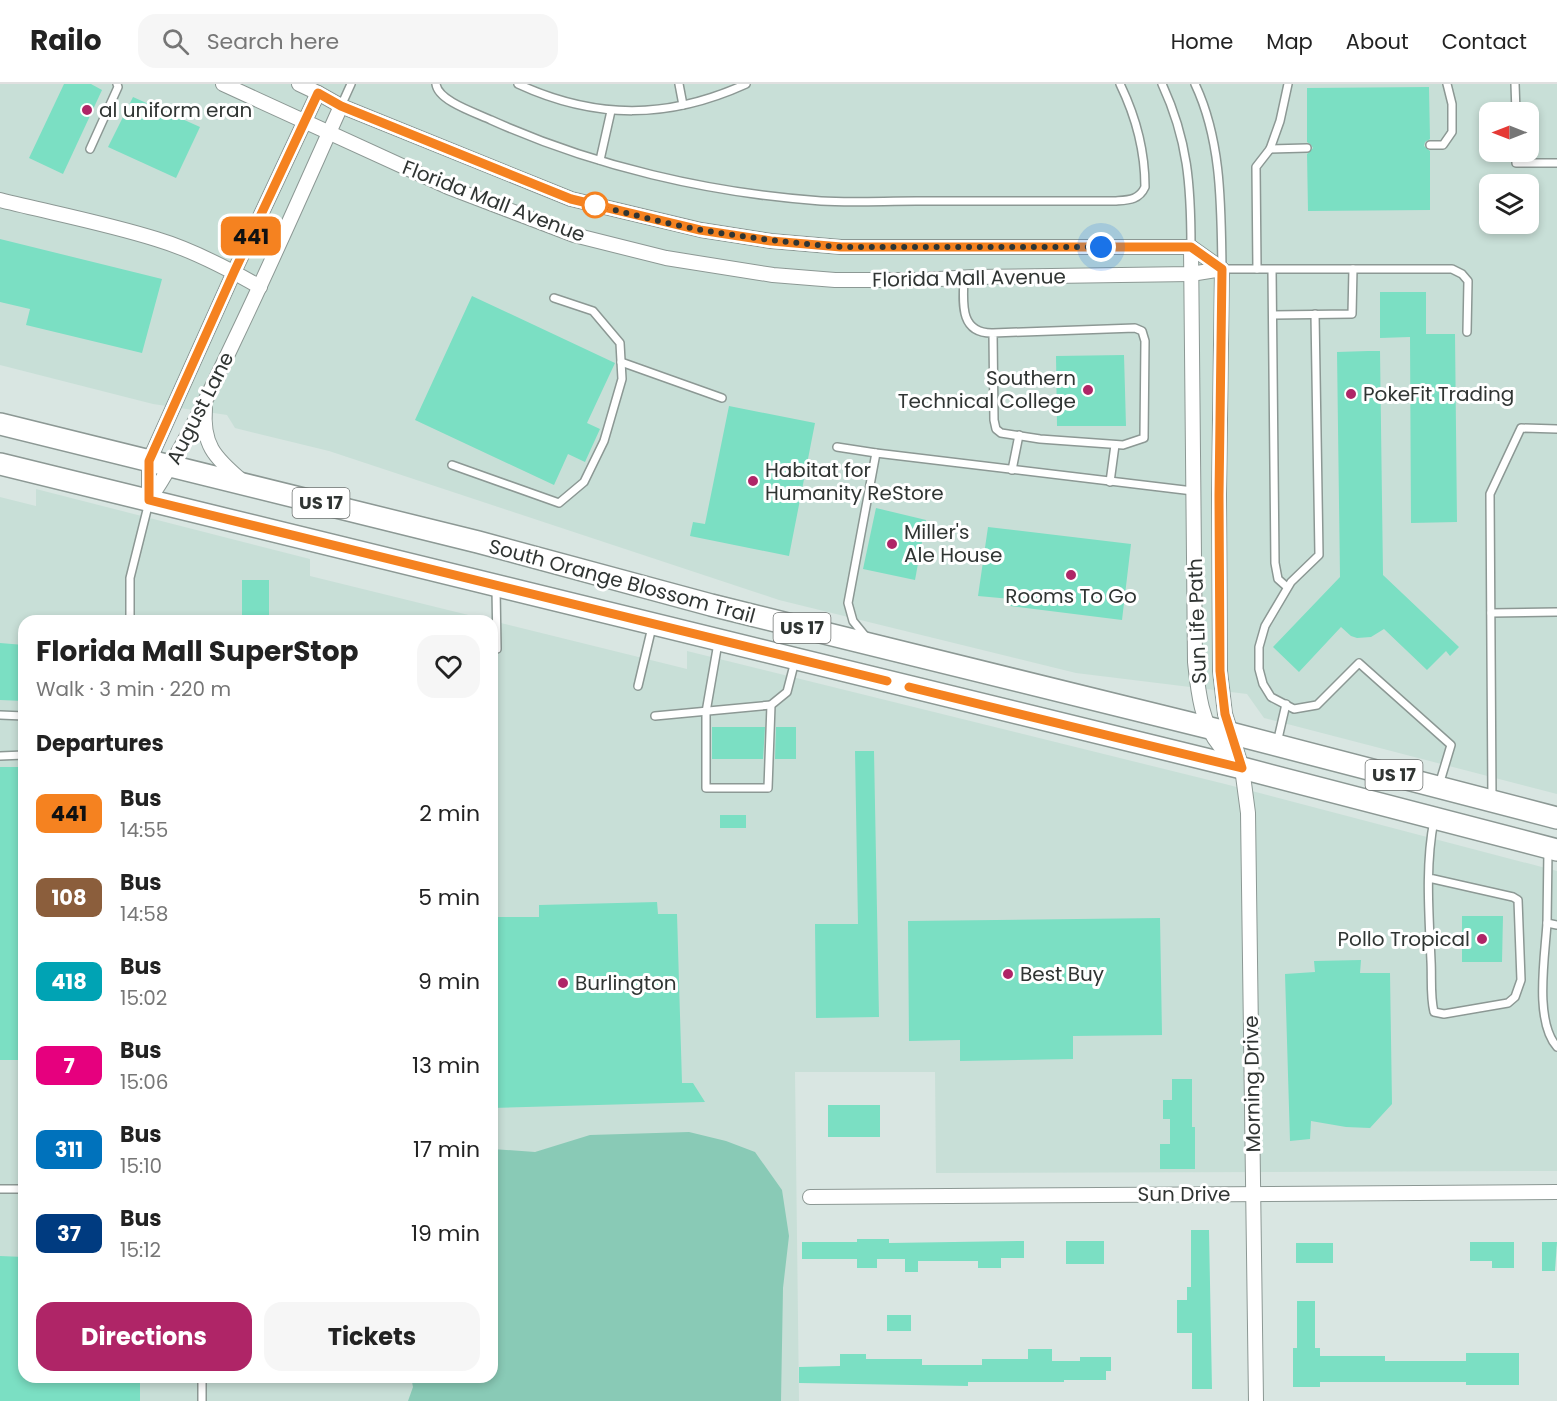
<!DOCTYPE html>
<html lang="en">
<head>
<meta charset="utf-8">
<style>
	body { margin:0; font-family:Poppins,sans-serif; background:#f6f6f6; color:#222; height:100vh; display:flex; flex-direction:column; font-size:22px; white-space:nowrap }
	* { box-sizing:border-box; margin:0 }
	p { font-size:20px; color:#767676 }
	.icon { flex:none; width:33px; height:33px; fill:none; stroke:currentColor; stroke-width:2; stroke-linecap:round; stroke-linejoin:round }
	.map { position:relative; flex:1; overflow:hidden }
	.details { position:absolute; left:18px; top:531px; width:480px; height:768px; display:flex; flex-direction:column; background:#fff; border-radius:18px; box-shadow:0 3px 9px #0003 }
	.details>* { flex:none }
	.badge { padding:0 12px; border-radius:9px; font-size:21px; line-height:39px }
	.needle { width:39px; rotate:270deg }
	.controls { position:absolute; left:1479px; top:18px; display:grid; gap:12px }
	.controls a { display:grid; place-items:center; width:60px; height:60px; border-radius:12px; background:#fff; box-shadow:0 3px 9px #0003; font-size:30px }
	.you { position:absolute; width:30px; height:30px; margin:-15px; border:4px solid #fff; border-radius:50%; background:#1a73e8; box-shadow:0 0 0 9px #1a73e833 }
	.map>.badge { position:absolute; translate:-50% -50%; box-shadow:0 0 0 3px #fff }
	h2 { padding:0 18px; font-size:22px; line-height:54px }
	.round { display:grid; place-items:center; flex:none; width:63px; height:63px; border-radius:18px; background:#f6f6f6 }
	.head { display:flex; align-items:center; justify-content:space-between; height:102px; padding:0 18px }
	h1 { font-size:28px; font-weight:700; line-height:45px }
	.action { display:flex; gap:12px; margin-top:auto; padding:12px 18px }
	.action a { flex:1; height:69px; border-radius:18px; background:#af2567; color:#fff; font-size:24px; font-weight:700; line-height:69px; text-align:center }
	.action a+a { background:#f6f6f6; color:#222 }
	ul { padding:0; list-style:none }
	li { display:flex; align-items:center; gap:18px; height:84px; padding:0 18px }
	li div { flex:1 }
	li b { display:block; font-size:22px }
	li em { font-style:normal }
	li .badge { min-width:66px; font-weight:700; text-align:center }
	header { display:flex; align-items:center; gap:36px; box-sizing:border-box; height:84px; padding:0 30px; background:#fff; border-bottom:2px solid #e0e0e0 }
	header strong { font-size:28px }
	nav { display:flex; gap:33px; margin-inline-start:auto; font-size:21px }
	.search { width:420px; height:54px; background:#f6f6f6; display:flex; align-items:center; gap:15px; box-sizing:border-box; padding:0 21px; border-radius:18px; color:#767676; font-size:22px }
	.map>svg:first-child { display:block }
	.built { fill:#c8dfd7; fill-rule:evenodd }
	.green { fill:#89cab6 }
	.building { fill:#7bdfc3 }
	.lines { fill:none; stroke-linecap:round; stroke-linejoin:round }
	.service-casing { stroke:#8c9894; stroke-width:10 }
	.minor-casing { stroke:#8c9894; stroke-width:16 }
	.primary-casing { stroke:#8c9894; stroke-width:24 }
	.service { stroke:#fff; stroke-width:7 }
	.minor { stroke:#fff; stroke-width:14 }
	.primary { stroke:#fff; stroke-width:21 }
	.line-casing { stroke:#fff; stroke-width:14 }
	.line { stroke:#f58220; stroke-width:9 }
	.walk { stroke:#303533; stroke-width:6; stroke-dasharray:0 10.8 }
	.poi-dot { fill:#af2567; stroke:#fff; stroke-width:2 }
	.stop-dot { fill:#fff; stroke:#f58220; stroke-width:3 }
	.labels { text-anchor:middle; stroke-width:6; stroke-linejoin:round; paint-order:stroke }
	.shield { fill:#fff; stroke:#6e7270; stroke-width:1.5 }
	.shield-label { font-size:18px; font-weight:bold; fill:#303533 }
	.poi-label { font-size:20px; fill:#303533; stroke:#fff; text-anchor:start }
	.street-label { font-size:20px; fill:#303533; stroke:#fff }
</style>
</head>
<body>
<header>
<strong>Railo</strong>
<div class="search"><svg class="icon" aria-label="search" viewBox="0 0 24 24"><circle cx="10" cy="10" r="6"/><path d="M15 15l6 6"/></svg>Search here</div>
<nav><a>Home</a><a>Map</a><a>About</a><a>Contact</a></nav>
</header>
<div class="map">
<svg width="1557" height="1317" viewBox="0 0 1557 1317">
	<rect width="100%" height="100%" fill="#d9e6e2"/>
	<g class="built">
		<path d="M0,0H1557V710L1264,634L1247,610L1076,589L779,516L329,367L235,344L227,331L153,320L0,281ZM1490,28H1528V68H1490ZM1490,100H1528V140H1490Z"/>
		<path d="M36,405L310,475V492L687,585V567L1225,700L1557,787V1087L936,1089L935,988H795L799,1317H0V413L36,422ZM24,537H492V1293H24Z"/>
	</g>
	<path class="green" d="M689,1048L726,1057L755,1068L782,1106L789,1152L783,1204L781,1317H408L413,1303L411,1293H492V1065L535,1068L590,1051Z"/>
	<g class="building">
		<path d="M64,0H91L102,6L63,90L29,74Z"/>
		<path d="M1429,3L1430,55L1425,58L1424,62L1430,67V126L1308,127L1307,70L1313,64L1311,61L1307,58V4Z"/>
		<path d="M133,13L200,43L176,94L108,63Z"/>
		<path d="M0,155L162,195L142,269L26,241L30,225L0,218Z"/>
		<path d="M1380,208H1426V250H1455L1457,438L1411,439L1410,253L1380,254Z"/>
		<path d="M472,212L615,279L587,339L600,345L585,378L568,370L554,401L415,336Z"/>
		<path d="M1368,267H1380L1383,491L1459,563L1450,572L1446,567L1427,586L1384,545L1371,553L1357,554L1351,552L1341,543L1299,588L1273,563L1340,493L1337,268Z"/>
		<path d="M1124,271L1126,342H1057L1056,272Z"/>
		<path d="M729,322L815,339L789,472L690,452L693,438L705,440Z"/>
		<path d="M876,424L926,436L915,496L863,485Z"/>
		<path d="M988,443L1131,460L1122,536L1010,522L1011,515L978,512Z"/>
		<rect x="242" y="496" width="27" height="41"/>
		<path d="M0,559L24,561V617L0,616Z"/>
		<path d="M712,643H765L763,675H712Z"/>
		<path d="M776,643H796V675H775Z"/>
		<path d="M855,667H874L879,933L816,934L815,840H858Z"/>
		<rect x="0" y="683" width="24" height="293"/>
		<rect x="720" y="731" width="26" height="13"/>
		<path d="M657,818L658,830H677L682,999H693L705,1018L492,1024V833H539V821Z"/>
		<path d="M1462,832H1503L1502,878H1462Z"/>
		<path d="M1160,834L1162,951L1073,952V975L960,977V956L909,957L908,837Z"/>
		<path d="M1361,876L1360,889H1390L1392,1020L1370,1044L1346,1043L1311,1037L1310,1055L1290,1057L1285,890L1315,888L1314,877Z"/>
		<path d="M1172,995H1192V1043H1195V1085H1160V1060H1170V1035H1163V1016H1172Z"/>
		<rect x="828" y="1021" width="52" height="32"/>
		<path d="M1191,1146H1209L1212,1305H1192V1249H1177V1216H1187V1203H1191Z"/>
		<path d="M857,1155H889V1159L1024,1157V1174H1001V1184H978V1177H918V1188H905V1175H877V1184H857V1175H802V1158H857Z"/>
		<rect x="1066" y="1157" width="38" height="23"/>
		<path d="M1470,1158H1514V1184H1492V1177H1470Z"/>
		<path d="M1542,1158H1557L1555,1187H1542Z"/>
		<rect x="1296" y="1159" width="37" height="20"/>
		<path d="M0,1172L24,1173V1293H140V1317H0Z"/>
		<path d="M1297,1217H1315V1264H1320V1272H1385V1277H1466V1269H1519V1301H1466V1298H1320V1303H1293V1264H1297Z"/>
		<rect x="887" y="1231" width="24" height="16"/>
		<path d="M1028,1265H1052V1277H1080V1273H1111V1287H1106V1296H1064V1298H968V1302L799,1299V1283L840,1282V1270H866V1275H922V1281H982V1275H1028Z"/>
	</g>
	<g class="lines">
		<g class="service-casing">
			<g id="service">
				<path d="M436,0C438,17 476,29 491,36C593,82 709,109 821,117C852,119 884,117 916,117C983,117 1050,117 1116,117C1129,116 1139,116 1145,103C1145,66 1136,33 1120,0"/>
				<path d="M518,0C596,36 669,35 746,0"/>
				<path d="M679,0L683,21"/>
				<path d="M1162,0C1188,56 1191,102 1191,163"/>
				<path d="M1195,0C1222,57 1221,123 1222,185H1452L1462,190L1468,197L1467,248"/>
				<path d="M1515,0L1516,28"/>
				<path d="M341,22L351,0"/>
				<path d="M1430,61H1443L1452,48V20L1447,0"/>
				<path d="M90,65L118,3L117,0"/>
				<path d="M1270,65L1307,64"/>
				<path d="M1516,68V79H1557"/>
				<path d="M600,76L611,27"/>
				<path d="M1257,185L1256,83L1270,65L1280,37L1288,0"/>
				<path d="M1272,186L1275,479L1278,495L1287,503"/>
				<path d="M964,194C963,218 959,250 993,249L1135,244L1142,247L1145,257L1144,354L1123,361L1040,355L1001,349L996,345L994,336L993,249"/>
				<path d="M1315,230L1319,471L1291,498L1265,542L1259,563V585L1263,600L1271,613L1294,625L1317,621L1359,579L1451,661L1439,701"/>
				<path d="M1273,231L1352,230L1353,185"/>
				<path d="M621,278L722,314"/>
				<path d="M837,363L876,369L1193,407"/>
				<path d="M452,381L559,419L584,398L604,357L622,295L620,259L593,227L554,214"/>
				<path d="M1012,386L1019,351"/>
				<path d="M1110,398L1115,361"/>
				<path d="M496,504L497,565"/>
				<path d="M1491,529L1557,528"/>
				<path d="M130,537V494L149,418"/>
				<path d="M866,553L853,537L848,519L876,369"/>
				<path d="M718,559L706,628V704H768L771,621L787,608L795,577"/>
				<path d="M638,602L652,543"/>
				<path d="M0,631L24,632"/>
				<path d="M655,632L771,621"/>
				<path d="M1277,659L1286,620"/>
				<path d="M0,672L24,671"/>
				<path d="M1492,715L1490,410L1521,344L1557,345"/>
				<path d="M1548,767L1547,839L1557,841"/>
				<path d="M1429,794L1513,813L1518,816L1521,896L1515,913L1508,919L1444,930L1434,928C1430,912 1432,893 1431,877C1429,830 1425,782 1434,736"/>
				<path d="M1547,839C1545,873 1534,937 1557,963"/>
				<path d="M0,1105H24"/>
				<path d="M202,1317V1293"/>
			</g>
		</g>
		<g class="minor-casing">
			<g id="minor">
				<path d="M223,0L448,103L574,151L666,174L773,191L835,196H922L973,193L1191,190L1222,185"/>
				<path d="M299,0L318,9L341,22L571,115L701,146L771,157L841,163H1191L1222,185"/>
				<path d="M0,116C52,129 105,139 156,155C193,166 227,184 260,203"/>
				<path d="M1191,163L1195,578C1198,606 1201,639 1220,662C1226,669 1234,676 1240,682"/>
				<path d="M1222,185L1219,410L1220,587L1225,630L1242,684L1248,729L1256,1317"/>
				<path d="M205,324C202,360 214,373 241,396"/>
				<path d="M149,416V377L234,188L318,9"/>
				<path d="M149,416C183,365 209,310 235,255C272,178 306,100 341,22"/>
				<path d="M810,1113L1557,1108"/>
			</g>
		</g>
		<g class="primary-casing">
			<g id="primary">
				<path d="M0,340L478,458L711,521L1230,649L1557,734"/>
				<path d="M0,380L1242,684L1557,766"/>
			</g>
		</g>
		<use href="#service" class="service"/>
		<use href="#minor" class="minor"/>
		<use href="#primary" class="primary"/>
	</g>
	<g class="lines">
		<g class="line-casing">
			<path id="line" d="M887,597L149,416V377L234,188L318,9L341,22L571,115L700,146L771,157L841,163H1191L1222,185L1219,411L1220,587L1225,630L1242,684L909,603"/>
		</g>
		<use href="#line" class="line"/>
		<path class="walk" d="M595,121C627,129 667,140 702,146C748,154 794,159 841,163H1101"/>
	</g>
	<g class="poi-dot">
		<circle cx="87" cy="26" r="6"/>
		<circle cx="1088" cy="306" r="6"/>
		<circle cx="1351" cy="310" r="6"/>
		<circle cx="753" cy="397" r="6"/>
		<circle cx="892" cy="460" r="6"/>
		<circle cx="1071" cy="491" r="6"/>
		<circle cx="1482" cy="855" r="6"/>
		<circle cx="1008" cy="890" r="6"/>
		<circle cx="563" cy="899" r="6"/>
	</g>
	<circle class="stop-dot" cx="595" cy="121" r="12"/>
	<g class="labels">
		<g class="shield">
			<rect x="292.5" y="404" width="57" height="30" rx="4.5"/>
			<rect x="773.5" y="529" width="57" height="30" rx="4.5"/>
			<rect x="1365.5" y="676" width="57" height="30" rx="4.5"/>
		</g>
		<g class="shield-label">
			<text x="321" y="425">US 17</text>
			<text x="802" y="550">US 17</text>
			<text x="1394" y="697">US 17</text>
		</g>
		<g class="poi-label">
			<text x="99" y="33">al uniform eran</text>
			<text x="1076" y="301" text-anchor="end">Southern<tspan x="1076" dy="23">Technical College</tspan></text>
			<text x="1363" y="317">PokeFit Trading</text>
			<text x="765" y="393">Habitat for<tspan x="765" dy="23">Humanity ReStore</tspan></text>
			<text x="904" y="455">Miller's<tspan x="904" dy="23">Ale House</tspan></text>
			<text x="1071" y="519" text-anchor="middle">Rooms To Go</text>
			<text x="1470" y="862" text-anchor="end">Pollo Tropical</text>
			<text x="1020" y="897">Best Buy</text>
			<text x="575" y="906">Burlington</text>
		</g>
		<g class="street-label">
			<text transform="translate(494 117) rotate(21)" y="7">Florida Mall Avenue</text>
			<text transform="translate(969 194) rotate(-1)" y="7">Florida Mall Avenue</text>
			<text transform="translate(200 324) rotate(-63)" y="7">August Lane</text>
			<text transform="translate(622 497) rotate(15)" y="7">South Orange Blossom Trail</text>
			<text transform="translate(1197 537) rotate(-92)" y="7">Sun Life Path</text>
			<text transform="translate(1252 1000) rotate(-91)" y="7">Morning Drive</text>
			<text x="1184" y="1117">Sun Drive</text>
		</g>
	</g>
</svg>
<div class="controls">
<a><svg class="needle" viewBox="-14 -14 28 28"><path d="M0-13l5 13h-10z" fill="#e53935"/><path d="M0 13l5-13h-10z" fill="#767676"/></svg></a>
<a><svg class="icon" aria-label="layers" viewBox="0 0 24 24"><path d="M12 4l9 5-9 5-9-5zM3 14l9 5 9-5"/></svg></a>
</div>
<div class="you" style="left:1101px;top:163px"></div>
<b class="badge" style="left:251px;top:152px;background:#f58220;color:#111">441</b>
<section class="details">
<div class="head"><div><h1>Florida Mall SuperStop</h1><p>Walk · 3 min · 220 m</p></div><a class="round"><svg class="icon" aria-label="heart" viewBox="0 0 24 24"><path d="M12 20l-8-8c-3-5 5-10 8-4 3-6 11-1 8 4z"/></svg></a></div>
<h2>Departures</h2>
<ul>
<li><span class="badge" style="background:#f58220;color:#111">441</span><div><b>Bus</b><p>14:55</p></div><em>2 min</em></li>
<li><span class="badge" style="background:#8b5e3c;color:#fff">108</span><div><b>Bus</b><p>14:58</p></div><em>5 min</em></li>
<li><span class="badge" style="background:#00a3b4;color:#fff">418</span><div><b>Bus</b><p>15:02</p></div><em>9 min</em></li>
<li><span class="badge" style="background:#e6007e;color:#fff">7</span><div><b>Bus</b><p>15:06</p></div><em>13 min</em></li>
<li><span class="badge" style="background:#0072bc;color:#fff">311</span><div><b>Bus</b><p>15:10</p></div><em>17 min</em></li>
<li><span class="badge" style="background:#003b80;color:#fff">37</span><div><b>Bus</b><p>15:12</p></div><em>19 min</em></li>
</ul>
<div class="action"><a>Directions</a><a>Tickets</a></div>
</section>
</div>
</body>
</html>
